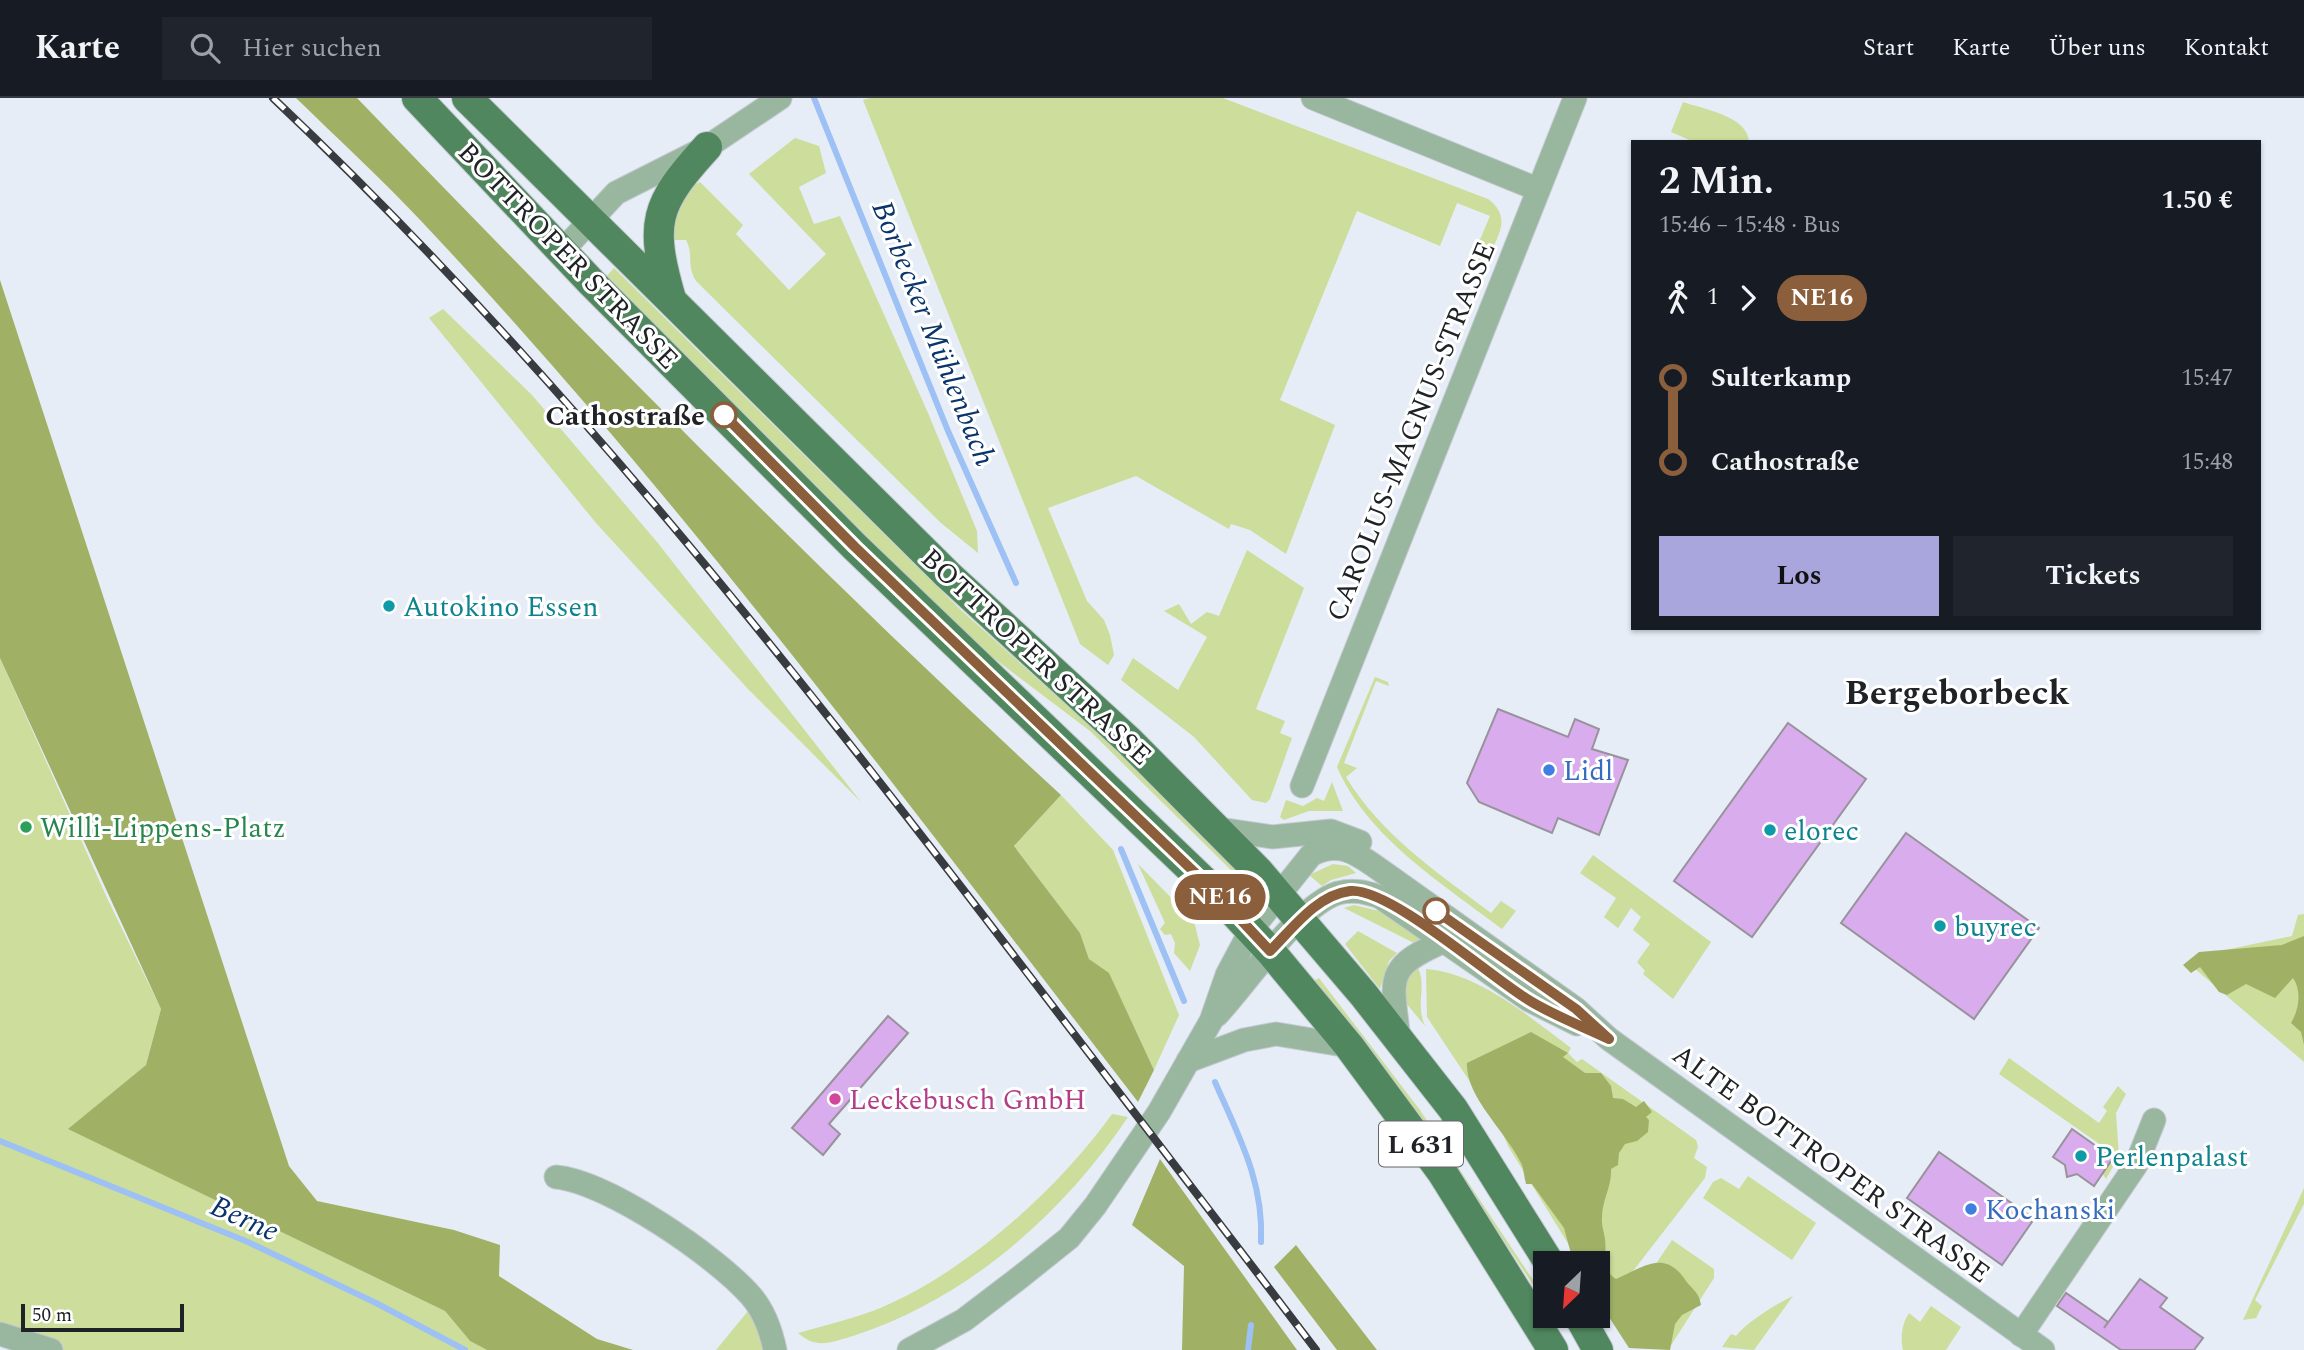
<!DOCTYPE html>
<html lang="de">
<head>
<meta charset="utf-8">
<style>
	body { margin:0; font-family:Spectral,serif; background:#20242c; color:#f1f3f6; height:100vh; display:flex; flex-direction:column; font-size:26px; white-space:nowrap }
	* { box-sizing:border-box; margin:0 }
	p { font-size:23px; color:#9ea1a6 }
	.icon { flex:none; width:38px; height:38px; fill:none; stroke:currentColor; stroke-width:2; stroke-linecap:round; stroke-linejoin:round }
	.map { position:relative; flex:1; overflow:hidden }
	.sheet { position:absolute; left:1631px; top:42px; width:630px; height:490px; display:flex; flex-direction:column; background:#171b24; border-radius:0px; box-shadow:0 2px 5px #0004 }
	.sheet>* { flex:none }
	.badge { padding:0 14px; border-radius:23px; font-size:24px; line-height:46px }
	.needle { width:46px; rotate:205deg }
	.fabs { position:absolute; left:1533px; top:1153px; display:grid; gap:14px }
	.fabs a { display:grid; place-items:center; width:77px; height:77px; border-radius:0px; background:#171b24; box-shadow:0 2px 5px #0004; font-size:35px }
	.scale { position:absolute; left:21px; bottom:18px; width:163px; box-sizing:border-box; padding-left:7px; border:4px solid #202326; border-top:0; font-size:19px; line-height:24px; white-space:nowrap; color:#202326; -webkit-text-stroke:5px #fff; paint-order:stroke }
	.map>.badge { position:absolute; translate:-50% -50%; box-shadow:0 0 0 4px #fff }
	.legs { display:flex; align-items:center; gap:10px; height:77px; padding:0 28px; font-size:23px }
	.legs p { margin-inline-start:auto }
	.head { display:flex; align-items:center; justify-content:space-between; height:119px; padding:0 28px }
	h1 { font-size:38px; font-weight:700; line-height:52px }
	.cta { display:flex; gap:14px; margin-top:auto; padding:14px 28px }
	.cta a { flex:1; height:80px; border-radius:0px; background:#a9a5dd; color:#111; font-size:28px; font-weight:700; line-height:80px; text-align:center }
	.cta a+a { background:#20242c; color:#f1f3f6 }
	ul { padding:0 28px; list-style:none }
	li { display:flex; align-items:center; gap:24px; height:84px; font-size:26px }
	li i { display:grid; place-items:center; width:10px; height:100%; margin:0 9px; background:currentColor }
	li i::after { content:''; width:18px; height:18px; margin:-9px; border:5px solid; border-radius:50%; background:#171b24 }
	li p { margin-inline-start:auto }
	li:first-child i { background:linear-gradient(#0000 50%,currentColor 0) }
	li:last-child i { background:linear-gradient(currentColor 50%,#0000 0) }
	header { display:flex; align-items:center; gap:42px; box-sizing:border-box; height:98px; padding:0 35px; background:#171b24; border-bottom:2px solid #363941 }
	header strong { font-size:33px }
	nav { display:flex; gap:38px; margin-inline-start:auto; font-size:24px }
	.search { width:490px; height:63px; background:#20242c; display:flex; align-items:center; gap:18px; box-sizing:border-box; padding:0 24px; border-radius:0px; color:#9ea1a6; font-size:26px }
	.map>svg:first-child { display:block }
	.green { fill:#ccdd9c }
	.forest { fill:#a0b166 }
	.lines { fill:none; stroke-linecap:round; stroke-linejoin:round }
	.stream { stroke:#9dc1f4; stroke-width:6 }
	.building { fill:#d8aced; stroke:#98929b; stroke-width:2 }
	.minor-casing { stroke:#c2c9d1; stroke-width:25 }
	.major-casing { stroke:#c2c9d1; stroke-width:32 }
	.minor { stroke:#99b69f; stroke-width:23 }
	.major { stroke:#50875e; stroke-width:30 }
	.rail-casing { stroke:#383b3f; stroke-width:8 }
	.rail { stroke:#fff; stroke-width:5; stroke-dasharray:16; stroke-linecap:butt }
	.line-1-casing { stroke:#fff; stroke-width:16 }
	.line-1 { stroke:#8b5e3c; stroke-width:10 }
	.stop-1-dot { fill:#fff; stroke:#8b5e3c; stroke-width:3.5 }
	.culture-dot { fill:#0f9aa8; stroke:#fff; stroke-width:2.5 }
	.shop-dot { fill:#3f7fe0; stroke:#fff; stroke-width:2.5 }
	.leisure-dot { fill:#2e9e5b; stroke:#fff; stroke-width:2.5 }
	.hotel-dot { fill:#d1479c; stroke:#fff; stroke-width:2.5 }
	.labels { text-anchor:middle; stroke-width:6; stroke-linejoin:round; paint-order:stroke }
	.shield { fill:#fff; stroke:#636567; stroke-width:2 }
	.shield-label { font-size:26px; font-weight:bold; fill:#202326 }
	.street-label { font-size:28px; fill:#202326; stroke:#fff }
	.stop-label { font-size:28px; font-weight:bold; fill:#202326; stroke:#fff; text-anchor:end }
	.culture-label { font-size:28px; fill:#0d838f; stroke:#fff; text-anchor:start }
	.shop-label { font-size:28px; fill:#366cbe; stroke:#fff; text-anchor:start }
	.leisure-label { font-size:28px; fill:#27864d; stroke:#fff; text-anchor:start }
	.hotel-label { font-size:28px; fill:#b23c85; stroke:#fff; text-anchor:start }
	.water-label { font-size:30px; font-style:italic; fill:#0a356c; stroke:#fff }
	.district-label { font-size:35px; font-weight:bold; fill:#202326; stroke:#fff }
</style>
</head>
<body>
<header>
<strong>Karte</strong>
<div class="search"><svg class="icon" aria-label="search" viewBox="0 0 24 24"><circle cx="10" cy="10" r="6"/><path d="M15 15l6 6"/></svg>Hier suchen</div>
<nav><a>Start</a><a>Karte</a><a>Über uns</a><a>Kontakt</a></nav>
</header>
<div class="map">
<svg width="2304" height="1252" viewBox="0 0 2304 1252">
	<rect width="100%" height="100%" fill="#e6edf6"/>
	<g class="green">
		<path d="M870,0H1223L1488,101C1516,121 1493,145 1483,170H1468L1490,118L1457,105L1440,148L1357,113L1280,302L1335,327L1286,456L1250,432L1231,426L1229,431L1136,378L1048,410L1087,503L1104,522L1110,537L1114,557L1108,567L1080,546L863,2Z"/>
		<path d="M1683,4C1703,11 1748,18 1749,44H1694L1671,34Z"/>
		<path d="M795,40L819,48L826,75L799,89L814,126L840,118L928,315L977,433L978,455L941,425L696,183C686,167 694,156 686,142H669C673,121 678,93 700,84L743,127L736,136L789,192L826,156L749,76Z"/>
		<path d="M614,170L962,513L1147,679L1244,779L1241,782L1090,633L979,549L604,181Z"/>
		<path d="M443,211L532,297L657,444L861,704L748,591L596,425L429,220Z"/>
		<path d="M1247,452L1304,490L1256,611L1285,623L1280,635L1292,640L1270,701L1266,705L1252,702L1194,639L1121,582L1133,560L1178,592L1207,539L1164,513L1179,506L1191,526L1207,514L1219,518Z"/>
		<path d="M0,560L107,800L161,911L146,967L69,1031L445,1213L470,1243L487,1252H58L0,1233Z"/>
		<path d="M1375,579L1388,584L1389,588L1376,583L1344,665L1357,670L1346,679C1381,737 1438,775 1491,815L1501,803L1516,813L1502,831C1443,786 1367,739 1337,669Z"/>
		<path d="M1332,684L1343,713H1309L1284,722L1280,719L1286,702L1303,708L1317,700L1324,703Z"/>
		<path d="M1061,697L1113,752L1179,917L1154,972L1109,876L1089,861L1080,835L1014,748Z"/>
		<path d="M1593,757L1711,844L1673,901L1643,876L1645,873L1637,864L1650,846L1633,832L1641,819L1631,810L1618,830L1604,819L1616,800L1580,775Z"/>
		<path d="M1138,766L1194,823L1200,847L1190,873L1174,855L1175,845L1171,836L1165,837L1160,831L1165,825Z"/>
		<path d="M1333,766L1348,768L1356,775L1331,782L1322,788L1309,777Z"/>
		<path d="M1354,807L1387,815L1423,839L1414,845L1344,810Z"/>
		<path d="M2304,816V964L2194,870L2202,857L2292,838L2298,817Z"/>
		<path d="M1358,833L1397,855L1389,863L1380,891L1345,846Z"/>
		<path d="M1418,870C1427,889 1415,905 1425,928L1406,905L1405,883Z"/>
		<path d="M1426,871C1479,875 1529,919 1571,950L1568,955L1577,964L1582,961L1696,1042L1698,1049L1694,1060L1707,1069L1705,1080L1623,1186L1598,1196V1166L1580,1165L1508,1048L1500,1029L1427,919Z"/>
		<path d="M1319,880L1420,1012L1545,1200V1205L1443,1051L1314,883Z"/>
		<path d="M2009,960L2099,1025L2107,1013L2103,1009L2118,988L2126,996L2116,1015L2119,1058L2106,1081L2102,1075L2110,1064L2111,1054L1999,976Z"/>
		<path d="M1112,1016L1128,1019C1063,1116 968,1200 856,1237C832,1244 817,1252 798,1235C822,1228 847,1222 870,1214C959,1181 1058,1092 1112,1016Z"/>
		<path d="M1748,1078L1816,1125L1792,1162L1703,1100L1713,1084L1721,1080L1739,1091Z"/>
		<path d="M2304,1090V1106L2255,1202L2262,1208L2256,1220L2243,1222Z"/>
		<path d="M1672,1142L1714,1171V1180L1668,1252L1641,1188Z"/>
		<path d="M1793,1198L1754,1252L1722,1249L1731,1236L1736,1238C1747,1224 1776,1206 1793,1198Z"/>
		<path d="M1931,1208L1961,1229L1946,1252H1903C1900,1239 1902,1226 1909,1215L1920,1224Z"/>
		<path d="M748,1213L765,1226L773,1252H716Z"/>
	</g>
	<g class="forest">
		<path d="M296,0H357C586,237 818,474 1061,697L1014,748L1080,835L1089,861L1109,875L1154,972L1138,1004C907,705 682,400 423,125C382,81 338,41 296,0Z"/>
		<path d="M0,182L289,1068L317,1103L454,1132L500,1147L499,1178L597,1241L633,1252H487L470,1243L445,1213L68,1031L146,967L161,911L0,560Z"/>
		<path d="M2304,838V947L2301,934L2291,925C2299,912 2302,893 2293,880L2275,900L2246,886L2227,897L2219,894L2200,869L2191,875L2183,867L2199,854L2282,847Z"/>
		<path d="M1531,934L1568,955L1563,959L1585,975H1601L1611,988L1613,1000L1623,1001L1636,1009L1644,1003L1652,1014L1646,1019L1649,1022L1648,1034L1637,1043L1625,1046L1619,1055L1618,1067L1611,1071C1612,1088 1602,1102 1602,1119C1601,1126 1604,1134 1605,1141C1607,1157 1601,1172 1616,1181C1642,1170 1663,1151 1684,1180C1691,1191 1699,1193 1701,1207L1682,1217L1675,1226L1670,1252L1629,1250L1598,1202V1166L1579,1165L1570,1152L1564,1130L1532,1086H1526C1524,1079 1524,1071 1521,1065C1506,1034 1465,998 1467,965Z"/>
		<path d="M1160,1061L1297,1252H1182L1184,1168L1132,1127Z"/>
		<path d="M1296,1147L1377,1252H1337L1274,1169Z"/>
	</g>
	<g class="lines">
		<g class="stream">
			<path d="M814,0L948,333L1016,485"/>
			<path d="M1121,751L1184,903"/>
			<path d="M1215,984C1239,1039 1264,1084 1261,1144"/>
			<path d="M0,1043L248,1144L376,1205L465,1252"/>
			<path d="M1248,1252L1251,1227"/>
		</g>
	</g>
	<g class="building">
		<path d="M1498,611L1568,639L1575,621L1599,631L1592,651L1628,662L1599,737L1558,720L1552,735L1479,704L1467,685Z"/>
		<path d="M1788,625L1866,681L1752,839L1674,783Z"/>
		<path d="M1906,735L2039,830L1974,921L1841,825Z"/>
		<path d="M888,918L908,935L829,1026L840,1036L823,1057L792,1030Z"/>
		<path d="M2072,1031L2113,1060L2094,1088L2077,1076L2067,1079L2065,1067L2053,1059Z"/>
		<path d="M1939,1054L2034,1121L2002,1167L1907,1100Z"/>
		<path d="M2140,1181L2167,1200L2160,1209L2203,1240L2194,1252H2121L2057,1208L2066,1195L2108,1224L2104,1230Z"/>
	</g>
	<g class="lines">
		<g class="minor-casing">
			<g id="minor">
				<path d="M1313,0L1537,91"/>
				<path d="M562,153L616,95L707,49L780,0"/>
				<path d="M1302,688L1575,0"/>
				<path d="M1219,731L1272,739L1331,733L1360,744"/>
				<path d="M1217,917C1246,886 1299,807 1338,795C1353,791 1366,794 1380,799L1529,902L1577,926"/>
				<path d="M1399,941C1392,881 1383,869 1445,843"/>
				<path d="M1188,963L1244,942L1276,936L1349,948"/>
				<path d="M556,1079C608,1084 716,1158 751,1198C764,1213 771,1233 775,1252"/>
				<path d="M0,1236L51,1252"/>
				<path d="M2021,1237L2136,1067L2154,1022"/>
				<path d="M909,1252L964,1222L1019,1180L1069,1140L1095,1108L1159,1014L1211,923L1227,877L1251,832L1311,757C1340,741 1359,757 1383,774L1576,911L1609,941L2043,1252"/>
			</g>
		</g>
		<g class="major-casing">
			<g id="major">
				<path d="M417,0L591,184L855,449L1213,792L1270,853L1349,948L1442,1074L1553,1252"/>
				<path d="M467,0L948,477L1129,643L1258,773L1363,896L1453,1011L1550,1166"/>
				<path d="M671,201C649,125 654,107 707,49"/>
				<path d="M1579,1218L1598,1252"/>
			</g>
		</g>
		<use href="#minor" class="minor"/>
		<use href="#major" class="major"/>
		<g class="rail-casing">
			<path id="rail" d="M273,0C544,256 776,547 1002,842C1107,979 1212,1115 1316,1252"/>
		</g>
		<use href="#rail" class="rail"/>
	</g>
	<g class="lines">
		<g class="line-1-casing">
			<path id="line-1" d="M724,317L855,449L1213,792L1270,853C1293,830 1317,797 1350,793C1389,789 1489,878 1527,901C1552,917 1582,928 1609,941L1576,911L1436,813"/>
		</g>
		<use href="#line-1" class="line-1"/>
	</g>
	<g class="stop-1-dot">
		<circle cx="724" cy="317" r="12"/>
		<circle cx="1436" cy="813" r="12"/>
	</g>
	<g class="culture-dot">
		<circle cx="389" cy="508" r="7"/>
		<circle cx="1770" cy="732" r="7"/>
		<circle cx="1940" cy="828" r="7"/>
		<circle cx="2081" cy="1058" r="7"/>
	</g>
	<g class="shop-dot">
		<circle cx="1549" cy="672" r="7"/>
		<circle cx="1971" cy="1111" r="7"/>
	</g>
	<circle class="leisure-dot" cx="26" cy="729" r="7"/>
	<circle class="hotel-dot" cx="835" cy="1001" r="7"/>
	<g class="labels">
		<rect class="shield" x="1379" y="1023.5" width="84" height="45" rx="5"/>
		<g class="shield-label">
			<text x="1421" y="1055">L 631</text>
		</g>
		<g class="street-label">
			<text transform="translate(569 157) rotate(46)" y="10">BOTTROPER STRASSE</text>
			<text transform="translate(1410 333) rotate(-68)" y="10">CAROLUS-MAGNUS-STRASSE</text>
			<text transform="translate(1037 558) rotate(43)" y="10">BOTTROPER STRASSE</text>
			<text transform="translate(1832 1065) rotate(36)" y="10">ALTE BOTTROPER STRASSE</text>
		</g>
		<g class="stop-label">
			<text x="705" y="327">Cathostraße</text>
		</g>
		<g class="culture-label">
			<text x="403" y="518">Autokino Essen</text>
			<text x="1784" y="742">elorec</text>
			<text x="1954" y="838">buyrec</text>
			<text x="2095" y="1068">Perlenpalast</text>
		</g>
		<g class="shop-label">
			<text x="1563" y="682">Lidl</text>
			<text x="1985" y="1121">Kochanski</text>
		</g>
		<g class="leisure-label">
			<text x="40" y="739">Willi-Lippens-Platz</text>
		</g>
		<g class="hotel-label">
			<text x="849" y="1011">Leckebusch GmbH</text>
		</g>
		<g class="water-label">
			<text transform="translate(934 235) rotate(68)" y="10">Borbecker Mühlenbach</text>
			<text transform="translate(245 1120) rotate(24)" y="10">Berne</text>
		</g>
		<g class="district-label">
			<text x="1957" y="606">Bergeborbeck</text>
		</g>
	</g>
</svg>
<div class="fabs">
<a><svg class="needle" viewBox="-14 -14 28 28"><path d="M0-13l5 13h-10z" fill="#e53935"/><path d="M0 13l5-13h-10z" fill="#9ea1a6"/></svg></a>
</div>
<div class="scale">50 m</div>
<b class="badge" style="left:1220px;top:799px;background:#8b5e3c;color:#fff">NE16</b>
<section class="sheet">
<div class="head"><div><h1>2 Min.</h1><p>15:46 – 15:48 · Bus</p></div><b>1.50 €</b></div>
<div class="legs"><svg class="icon" aria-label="walk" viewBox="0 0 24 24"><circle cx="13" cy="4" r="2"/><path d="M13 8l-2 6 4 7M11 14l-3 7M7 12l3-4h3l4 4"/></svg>1<svg class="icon" aria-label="forward" viewBox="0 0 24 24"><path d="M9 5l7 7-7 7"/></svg><b class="badge" style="background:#8b5e3c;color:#fff">NE16</b></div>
<ul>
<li><i style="color:#8b5e3c"></i><b>Sulterkamp</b><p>15:47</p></li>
<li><i style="color:#8b5e3c"></i><b>Cathostraße</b><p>15:48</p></li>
</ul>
<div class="cta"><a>Los</a><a>Tickets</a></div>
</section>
</div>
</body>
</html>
